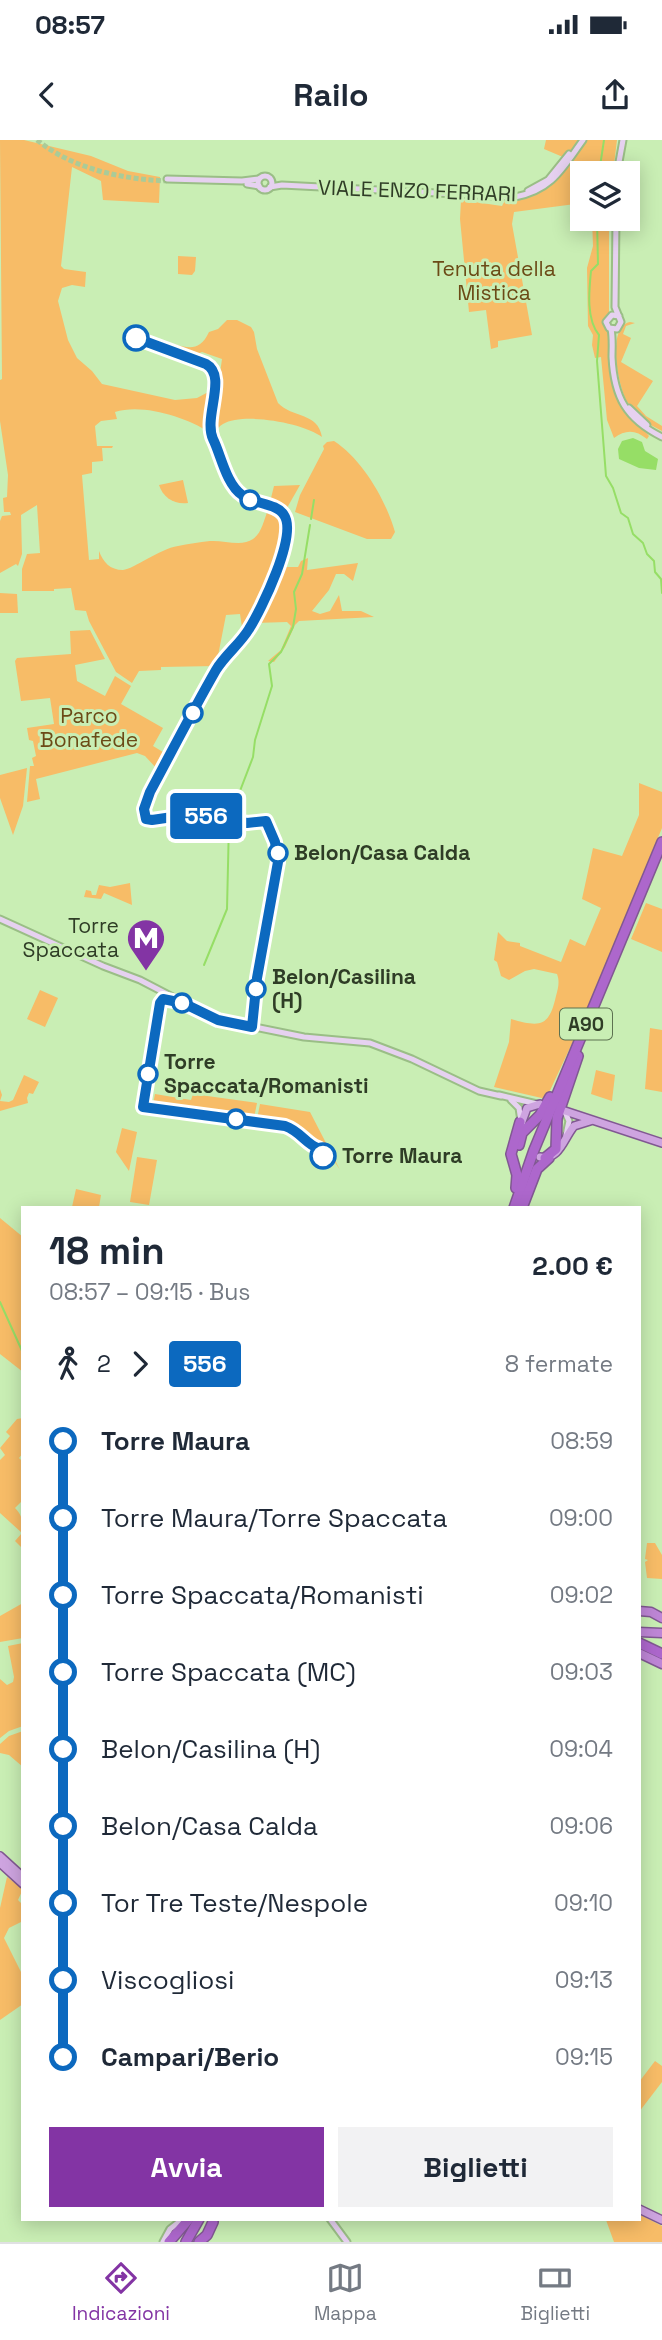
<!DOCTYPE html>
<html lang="it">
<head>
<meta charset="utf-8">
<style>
	body { margin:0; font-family:"Space Grotesk",sans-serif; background:#f2f2f3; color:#1f2937; height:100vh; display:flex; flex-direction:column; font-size:26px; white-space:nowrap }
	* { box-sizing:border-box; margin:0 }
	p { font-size:23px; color:#747a83 }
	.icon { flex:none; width:38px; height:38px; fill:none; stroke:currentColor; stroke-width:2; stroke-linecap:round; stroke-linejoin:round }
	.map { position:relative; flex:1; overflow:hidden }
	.details { position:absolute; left:21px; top:1066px; width:620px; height:1015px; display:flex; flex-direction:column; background:#fff; border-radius:0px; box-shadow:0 4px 18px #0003 }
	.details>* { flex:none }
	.badge { padding:0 14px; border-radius:5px; font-size:24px; line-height:46px }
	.buttons { position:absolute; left:570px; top:21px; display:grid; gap:14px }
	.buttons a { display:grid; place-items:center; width:70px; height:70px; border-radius:0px; background:#fff; box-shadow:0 4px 18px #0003; font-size:35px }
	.map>.badge { position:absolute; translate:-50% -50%; box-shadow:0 0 0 4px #fff }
	.legs { display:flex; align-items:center; gap:10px; height:77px; padding:0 28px; font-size:23px }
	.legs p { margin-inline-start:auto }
	.head { display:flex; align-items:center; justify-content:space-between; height:119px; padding:0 28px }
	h1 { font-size:38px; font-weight:700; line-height:52px }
	.cta { display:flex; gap:14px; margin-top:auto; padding:14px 28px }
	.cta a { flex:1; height:80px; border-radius:0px; background:#8334a4; color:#fff; font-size:28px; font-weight:700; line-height:80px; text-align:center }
	.cta a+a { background:#f2f2f3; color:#1f2937 }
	ul { padding:0 28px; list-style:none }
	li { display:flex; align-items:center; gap:24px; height:77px; font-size:26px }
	li i { display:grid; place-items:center; width:10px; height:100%; margin:0 9px; background:currentColor }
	li i::after { content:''; width:18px; height:18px; margin:-9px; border:5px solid; border-radius:50%; background:#fff }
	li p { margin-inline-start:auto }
	li:first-child i { background:linear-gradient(#0000 50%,currentColor 0) }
	li:last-child i { background:linear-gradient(currentColor 50%,#0000 0) }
	.status { display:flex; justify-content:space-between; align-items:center; height:49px; padding:0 35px; background:#fff; direction:ltr }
	.status svg { height:19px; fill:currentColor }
	header { display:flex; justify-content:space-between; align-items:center; height:91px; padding:0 28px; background:#fff; font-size:32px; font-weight:700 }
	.dock { display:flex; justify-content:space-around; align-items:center; height:98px; border-top:2px solid #e0e1e3; background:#fff; font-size:19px; color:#747a83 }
	.dock a { display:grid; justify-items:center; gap:4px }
	.dock .active { color:#8334a4 }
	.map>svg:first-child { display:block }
	.green { fill:#f7bc67 }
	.water { fill:#96de66 }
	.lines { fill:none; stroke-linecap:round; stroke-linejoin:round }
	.stream { stroke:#96de66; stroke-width:2 }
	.secondary-tunnel { stroke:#aacb98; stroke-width:5; stroke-dasharray:5 2.5; stroke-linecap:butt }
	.secondary-casing { stroke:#9abe86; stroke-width:9 }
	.primary-casing { stroke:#815892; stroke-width:10 }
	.trunk-casing { stroke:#815892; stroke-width:11 }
	.motorway-casing { stroke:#815892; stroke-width:12 }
	.secondary { stroke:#e6d1f0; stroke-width:5 }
	.primary { stroke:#cea4e0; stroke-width:7 }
	.trunk { stroke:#be86d6; stroke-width:8 }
	.motorway { stroke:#ad67cc; stroke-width:9 }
	.line-1-casing { stroke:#fff; stroke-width:16 }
	.line-1 { stroke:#0c69bf; stroke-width:10 }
	.stop-1-dot { fill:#fff; stroke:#0c69bf; stroke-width:3.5 }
	.labels { text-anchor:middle; stroke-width:6; stroke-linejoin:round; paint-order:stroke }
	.shield { fill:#c9eeb4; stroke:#5d7251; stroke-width:2 }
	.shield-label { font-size:19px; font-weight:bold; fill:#2f3d26 }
	.street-label { font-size:21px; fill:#2f3d26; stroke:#c9eeb4 }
	.park-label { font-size:21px; fill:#6b4a16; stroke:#c9eeb4 }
	.stop-label { font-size:21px; font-weight:bold; fill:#2f3d26; stroke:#c9eeb4; text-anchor:start }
	.poi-label { font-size:21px; fill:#2f3d26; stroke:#c9eeb4; text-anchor:end }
</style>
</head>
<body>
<div class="status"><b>08:57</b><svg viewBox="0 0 49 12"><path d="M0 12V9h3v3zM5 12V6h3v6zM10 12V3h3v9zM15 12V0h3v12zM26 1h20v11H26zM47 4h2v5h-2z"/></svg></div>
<header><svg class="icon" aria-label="back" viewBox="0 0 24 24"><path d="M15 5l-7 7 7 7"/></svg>Railo<svg class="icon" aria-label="share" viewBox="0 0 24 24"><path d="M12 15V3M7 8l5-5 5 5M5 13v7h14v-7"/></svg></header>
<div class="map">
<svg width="662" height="2102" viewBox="0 0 662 2102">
	<rect width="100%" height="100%" fill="#c9eeb4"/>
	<g class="green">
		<path d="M0,0H24L91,16L128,31L160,37L159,63L103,60L101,41L72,27L61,126L64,129L86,132L85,147L72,145L62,148L58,161L68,200L77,218L92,231L102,244L175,260L197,258L212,250L208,276L209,292C186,277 142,263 115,272L117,279L101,281L95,286L97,306H113L112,308H102L103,321L92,322V333L82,335L89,420L99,419V411C103,422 110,430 123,430C134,429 159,409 178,406C188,404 199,402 210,401C224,400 242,407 253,399C262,393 264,379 268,370L281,374L284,378C288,416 266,459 242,487L240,474L226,475L216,526L161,527V530L139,531L132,543L116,532L89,481L86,471L75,470L71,448L54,449V451H22V429L27,414L40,413L37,365L21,375L22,414L18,426L16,424L0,433V381L2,376L11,375L10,372H4L3,358L7,357L8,335L0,281V240L2,239Z"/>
		<path d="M546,0H617L613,33H583V63L514,72L512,84L532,195L498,201V207L491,209L486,170L469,172L460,79L461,60L502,66L505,60C536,62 554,44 570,20L544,9Z"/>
		<path d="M592,79H608L609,82V174L605,177V185L610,190V202L622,265L649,296L647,299C636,290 626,289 614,298L607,280L601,217L595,218L592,205L593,195L588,186L587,128L593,106Z"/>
		<path d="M178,116L196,117L195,131L192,135L178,134Z"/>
		<path d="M227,180H237L251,187L254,192L257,209L278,263C292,278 318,272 322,297C304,283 244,272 223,284C219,286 217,290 215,293C212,279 214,266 216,252L220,251L219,240L222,219L202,212L192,216L164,206L161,202C181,203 197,218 209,192L218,189Z"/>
		<path d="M630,182L635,183L626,186L623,194L631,198L621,222L653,241L637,266L646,276L662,286V291C648,284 637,277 628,263C618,248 606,186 630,182Z"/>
		<path d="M334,301C362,319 386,360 395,392L391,399H367L295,372L300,355L324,309L323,306L327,302Z"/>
		<path d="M183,340L188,363C175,365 163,358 159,345Z"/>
		<path d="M300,345L287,368L281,369L269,366L274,346Z"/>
		<path d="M308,418L307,430L358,423L353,441L344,434H336L329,450L312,471L320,474L330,471L339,455L342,471H361L374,477L299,481L295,485L285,507L274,522L268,521L281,510L291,486L287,482L254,483L281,427H298L301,421Z"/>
		<path d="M0,453L17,454L18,473H0Z"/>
		<path d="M90,490L105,519L75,525L77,541L105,556L115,536L131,546L121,564L163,588L153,606L168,615L159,631L145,616L137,613L36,639L40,659L27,662L30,626H34L32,618L36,616L33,601L29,600L27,588L54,584L50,558L21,561L15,521L17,518L71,514L70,491Z"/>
		<path d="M27,628L23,666L13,695L0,658V635Z"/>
		<path d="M639,643L662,652V688L584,878L546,959L494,947L509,902L511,879C539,887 549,888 556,856C558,848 560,842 557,834L534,829L525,831L509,840L501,836L497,822L494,820L498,792L507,801L520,803V806L561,822L570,799L585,806L601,768L582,759L593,708L622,716L639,675Z"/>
		<path d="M130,743L132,765L104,753L101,759L84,757L86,750L91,751L92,755H96L99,745L110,747Z"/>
		<path d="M646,763L662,769V812L631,799Z"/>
		<path d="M40,850L58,858L45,887L27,879Z"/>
		<path d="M650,888L662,890V952L645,949Z"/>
		<path d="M596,930L615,935L612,961L591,954Z"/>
		<path d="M24,935L39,942L33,954L29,953L27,958L28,963L0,971V949L2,955L0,961L9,962L13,960Z"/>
		<path d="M155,954L191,960L193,954L257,963L254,978L153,964Z"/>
		<path d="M260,964L310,972L340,1030L321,1001H313C297,983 280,981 257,979Z"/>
		<path d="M122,988L137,992L129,1031L116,1012Z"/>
		<path d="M137,1017L157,1020L149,1065L130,1062Z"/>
		<path d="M76,1049L101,1055L99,1067H72Z"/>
		<path d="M0,1078L23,1097V1232L0,1214Z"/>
		<path d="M23,1278V1313L19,1318L23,1322V1360L15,1368C26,1378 23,1394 23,1409L15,1401L22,1393L0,1373V1320L5,1315L0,1308L10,1296L6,1292L17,1279Z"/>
		<path d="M647,1403H655L662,1415V1439L647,1438L645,1422L648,1420L645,1419Z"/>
		<path d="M23,1463V1498L0,1502V1476Z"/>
		<path d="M23,1503V1586L9,1591L0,1598V1539L7,1545L13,1542L14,1537L8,1506Z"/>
		<path d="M23,1591V1627L9,1615L0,1613V1604L9,1596Z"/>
		<path d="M7,1737L23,1749L18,1760L23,1765V1781L9,1788L4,1798L23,1836V1864L0,1880V1768Z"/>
		<path d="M655,1921L662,1926V1942L639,1972V1942Z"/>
		<path d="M639,2074L662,2086V2102H614L606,2080L603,2079H639Z"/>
	</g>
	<path class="water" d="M633,298L642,302L645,311L658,319L656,330L639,328L619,319L618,309L622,301Z"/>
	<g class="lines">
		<g class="stream">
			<path d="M599,33L604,0"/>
			<path d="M597,79L598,124L591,131C589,151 586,179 599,195L597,221L606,336L613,348L621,373L628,378L633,394L643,403L647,414L654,421L655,432L661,439L662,453"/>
			<path d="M311,379L314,360"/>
			<path d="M230,677L253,617L255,600L272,546L269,524L281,512L293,487L296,469L294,452L302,434L310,385"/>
			<path d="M204,825L227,769L229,682"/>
			<path d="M0,1162L23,1213"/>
		</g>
		<path class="secondary-tunnel" d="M37,0C73,29 121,39 167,41"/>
		<g class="secondary-casing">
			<g id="secondary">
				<path d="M617,33L623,0"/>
				<circle cx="265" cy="43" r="7"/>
				<path d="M167,39L242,41L259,39"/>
				<path d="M247,44L259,46"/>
				<path d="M270,47L282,45L515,57C552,50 562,29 583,0"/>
				<path d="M528,51L548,40L569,14"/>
				<path d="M616,79L615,167L621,182L617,189L609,188L606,182L612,175L619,176"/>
				<path d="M611,189C613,199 612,208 612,217C614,257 626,279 662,297"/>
				<path d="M629,268L647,285"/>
				<path d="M0,779L103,826L140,840L215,879L304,897L370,903L412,919L479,951L501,956"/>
				<path d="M499,955L537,964"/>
				<path d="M511,960L519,968L521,981"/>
				<path d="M565,972L569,981L566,995"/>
				<path d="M330,2079L347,2102"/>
				<path d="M163,2102L170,2089L183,2079"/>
			</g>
		</g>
		<g class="primary-casing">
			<g id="primary">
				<path d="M565,971L662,1003"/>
				<path d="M520,987L527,968L540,964"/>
				<path d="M540,1017C560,1020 563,999 574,986L590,981"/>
				<path d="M0,1716L23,1737"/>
				<path d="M0,1723L23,1744"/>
				<path d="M639,2069L662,2080"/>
			</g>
		</g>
		<g class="trunk-casing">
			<g id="trunk">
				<path d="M639,1471L651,1472L662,1478"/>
				<path d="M639,1492L662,1493"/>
				<path d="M639,1513L662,1524"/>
			</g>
		</g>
		<g class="motorway-casing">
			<g id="motorway">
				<path d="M519,1005L522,993L540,975L550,957"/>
				<path d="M545,1018L556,1009L557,978L578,916"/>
				<path d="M516,1048L517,1035L511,1014L520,982"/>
				<path d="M514,1068L534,1010L662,702"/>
				<path d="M522,1068L537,1029L549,1018"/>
				<path d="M639,1503L662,1514"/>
				<path d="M169,2102L189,2079"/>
				<path d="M186,2102L199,2079"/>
				<path d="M199,2102L207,2095L213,2082"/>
			</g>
		</g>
		<use href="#secondary" class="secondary"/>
		<use href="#primary" class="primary"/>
		<use href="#trunk" class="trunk"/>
		<use href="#motorway" class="motorway"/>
	</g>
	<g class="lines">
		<g class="line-1-casing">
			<path id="line-1" d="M136,198L206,224C228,236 203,277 213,299C221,315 226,344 242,355C253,364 277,363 284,375C298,395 261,470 249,489C240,504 225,515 216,530C193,570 172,611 150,652L144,669L146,679L152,680L193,674L247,683L266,681L275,702L278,722L257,838L252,887L218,880L183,863L163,859L160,863L143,967L285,986C300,991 307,1005 318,1008L323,1016"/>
		</g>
		<use href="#line-1" class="line-1"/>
	</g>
	<defs>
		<g id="metro-pin" transform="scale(2.0125)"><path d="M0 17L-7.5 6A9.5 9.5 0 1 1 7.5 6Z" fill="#8334a4" stroke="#c9eeb4"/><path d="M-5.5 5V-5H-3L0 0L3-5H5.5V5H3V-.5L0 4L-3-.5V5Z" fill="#fff"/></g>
	</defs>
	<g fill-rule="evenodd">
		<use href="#metro-pin" x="146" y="798"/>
	</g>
	<g class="stop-1-dot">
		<circle cx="136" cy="198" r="12"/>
		<circle cx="250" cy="360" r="9"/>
		<circle cx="193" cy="573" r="9"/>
		<circle cx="278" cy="713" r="9"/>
		<circle cx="256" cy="849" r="9"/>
		<circle cx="182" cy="863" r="9"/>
		<circle cx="148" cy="934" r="9"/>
		<circle cx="236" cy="979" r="9"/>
		<circle cx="323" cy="1016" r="12"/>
	</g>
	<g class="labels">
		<rect class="shield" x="560" y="868.5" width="52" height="31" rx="5"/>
		<g class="shield-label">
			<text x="586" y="891">A90</text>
		</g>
		<g class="street-label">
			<text transform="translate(417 51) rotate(2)" y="7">VIALE ENZO FERRARI</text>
		</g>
		<g class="park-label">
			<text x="494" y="136">Tenuta della<tspan x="494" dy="24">Mistica</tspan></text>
			<text x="89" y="583">Parco<tspan x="89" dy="24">Bonafede</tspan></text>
		</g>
		<g class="stop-label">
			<text x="294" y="720">Belon/Casa Calda</text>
			<text x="272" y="844">Belon/Casilina<tspan x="272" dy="24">(H)</tspan></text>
			<text x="164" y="929">Torre<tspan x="164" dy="24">Spaccata/Romanisti</tspan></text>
			<text x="342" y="1023">Torre Maura</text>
		</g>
		<g class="poi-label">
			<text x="119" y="793">Torre<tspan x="119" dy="24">Spaccata</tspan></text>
		</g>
	</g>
</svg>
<div class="buttons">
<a><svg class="icon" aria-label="layers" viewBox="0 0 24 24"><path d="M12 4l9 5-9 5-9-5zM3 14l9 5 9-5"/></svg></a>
</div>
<b class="badge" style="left:206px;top:676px;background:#0c69bf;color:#fff">556</b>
<section class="details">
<div class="head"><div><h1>18 min</h1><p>08:57 – 09:15 · Bus</p></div><b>2.00 €</b></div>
<div class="legs"><svg class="icon" aria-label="walk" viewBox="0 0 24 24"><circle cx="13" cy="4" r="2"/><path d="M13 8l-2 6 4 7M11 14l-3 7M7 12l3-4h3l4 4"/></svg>2<svg class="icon" aria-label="forward" viewBox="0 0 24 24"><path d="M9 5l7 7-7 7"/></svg><b class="badge" style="background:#0c69bf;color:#fff">556</b><p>8 fermate</p></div>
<ul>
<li><i style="color:#0c69bf"></i><b>Torre Maura</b><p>08:59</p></li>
<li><i style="color:#0c69bf"></i><span>Torre Maura/Torre Spaccata</span><p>09:00</p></li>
<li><i style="color:#0c69bf"></i><span>Torre Spaccata/Romanisti</span><p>09:02</p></li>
<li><i style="color:#0c69bf"></i><span>Torre Spaccata (MC)</span><p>09:03</p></li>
<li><i style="color:#0c69bf"></i><span>Belon/Casilina (H)</span><p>09:04</p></li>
<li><i style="color:#0c69bf"></i><span>Belon/Casa Calda</span><p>09:06</p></li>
<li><i style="color:#0c69bf"></i><span>Tor Tre Teste/Nespole</span><p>09:10</p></li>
<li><i style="color:#0c69bf"></i><span>Viscogliosi</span><p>09:13</p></li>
<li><i style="color:#0c69bf"></i><b>Campari/Berio</b><p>09:15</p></li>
</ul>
<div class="cta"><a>Avvia</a><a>Biglietti</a></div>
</section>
</div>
<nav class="dock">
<a class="active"><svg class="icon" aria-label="directions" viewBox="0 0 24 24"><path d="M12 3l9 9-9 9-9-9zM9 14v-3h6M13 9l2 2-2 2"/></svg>Indicazioni</a>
<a><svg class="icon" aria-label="map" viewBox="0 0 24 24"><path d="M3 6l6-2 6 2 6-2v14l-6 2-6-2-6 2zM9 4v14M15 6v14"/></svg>Mappa</a>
<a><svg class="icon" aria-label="tickets" viewBox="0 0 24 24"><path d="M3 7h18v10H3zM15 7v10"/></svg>Biglietti</a>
</nav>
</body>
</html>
